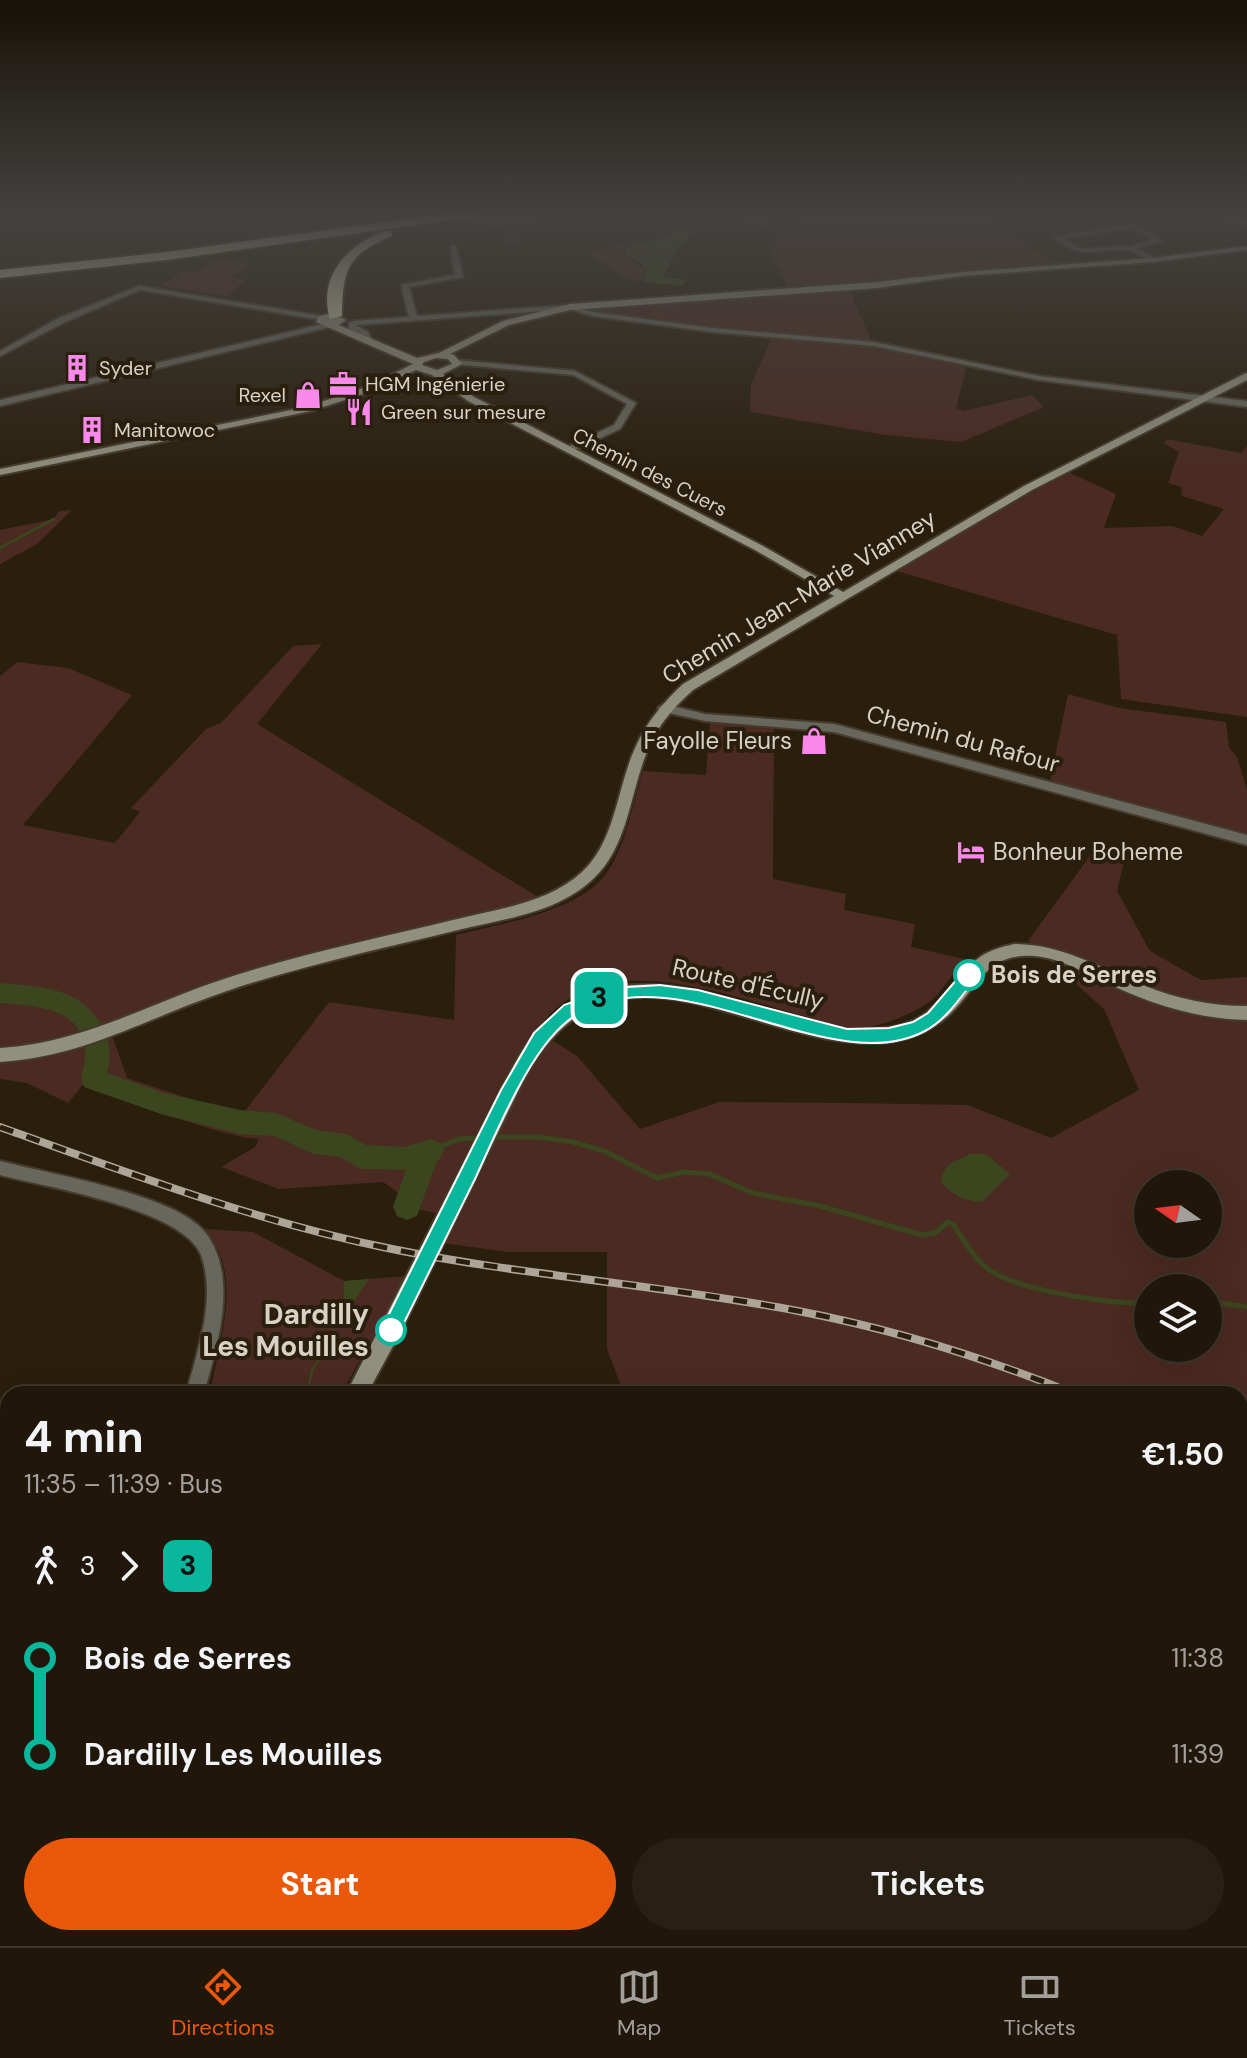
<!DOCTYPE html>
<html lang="en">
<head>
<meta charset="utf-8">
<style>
	body { margin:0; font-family:"DM Sans",sans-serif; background:#282013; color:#f1f3f6; height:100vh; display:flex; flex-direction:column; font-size:30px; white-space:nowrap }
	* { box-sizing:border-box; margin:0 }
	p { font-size:26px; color:#a29f9c }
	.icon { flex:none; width:44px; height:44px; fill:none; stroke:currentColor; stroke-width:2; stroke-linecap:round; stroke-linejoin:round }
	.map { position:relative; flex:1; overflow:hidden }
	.panel { position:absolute; left:0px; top:1386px; width:1248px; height:560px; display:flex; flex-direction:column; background:#20170a; border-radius:24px 24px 0 0; box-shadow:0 8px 32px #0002,0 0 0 2px #3d362b }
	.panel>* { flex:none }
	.badge { padding:0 16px; border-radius:12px; font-size:28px; line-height:52px }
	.needle { width:52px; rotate:284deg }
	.fabs { position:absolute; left:1134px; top:1170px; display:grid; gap:16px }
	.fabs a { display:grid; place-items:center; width:88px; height:88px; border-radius:50%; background:#20170a; box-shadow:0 8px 32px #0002,0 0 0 2px #3d362b; font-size:40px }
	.map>.badge { position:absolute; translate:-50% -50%; box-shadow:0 0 0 4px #fff }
	.legs { display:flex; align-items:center; gap:12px; height:88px; padding:0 24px; font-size:26px }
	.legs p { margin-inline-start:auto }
	.overview { display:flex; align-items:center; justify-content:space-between; height:136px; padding:0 24px }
	h1 { font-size:44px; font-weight:700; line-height:60px }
	.primary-button { display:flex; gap:16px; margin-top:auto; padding:16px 24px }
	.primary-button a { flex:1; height:92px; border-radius:48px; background:#ea580c; color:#fff; font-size:32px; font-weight:700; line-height:92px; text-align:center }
	.primary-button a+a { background:#282013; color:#f1f3f6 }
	ul { padding:0 24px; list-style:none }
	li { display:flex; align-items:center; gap:28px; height:96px; font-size:30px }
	li i { display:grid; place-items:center; width:12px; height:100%; margin:0 10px; background:currentColor }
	li i::after { content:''; width:20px; height:20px; margin:-10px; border:6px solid; border-radius:50%; background:#20170a }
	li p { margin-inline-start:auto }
	li:first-child i { background:linear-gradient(#0000 50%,currentColor 0) }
	li:last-child i { background:linear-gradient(currentColor 50%,#0000 0) }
	.tabs { display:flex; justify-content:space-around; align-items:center; height:112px; border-top:2px solid #3d362b; background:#20170a; font-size:22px; color:#a29f9c }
	.tabs a { display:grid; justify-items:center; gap:4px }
	.tabs .current { color:#ea580c }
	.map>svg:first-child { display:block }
	.green { fill:#4a2a21; fill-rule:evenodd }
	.water { fill:#3b461e }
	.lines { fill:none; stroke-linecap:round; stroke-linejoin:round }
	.stream-far1 { stroke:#3b461e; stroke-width:3 }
	.stream { stroke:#3b461e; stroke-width:5 }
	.river { fill:#3b461e; fill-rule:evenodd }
	.street-casing { stroke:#463b2b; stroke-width:4 }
	.secondary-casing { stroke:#463b2b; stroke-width:4 }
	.highway-casing { stroke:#463b2b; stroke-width:4 }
	.street { fill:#68675d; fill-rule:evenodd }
	.secondary { fill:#918f7e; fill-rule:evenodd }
	.highway { fill:#cdc9b0; fill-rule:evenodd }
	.rail-far1-casing { stroke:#ada598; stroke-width:8 }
	.rail-casing { stroke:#ada598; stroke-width:9 }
	.rail-far1 { stroke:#2a1f0d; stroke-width:5; stroke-dasharray:14; stroke-linecap:butt }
	.rail { stroke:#2a1f0d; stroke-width:6; stroke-dasharray:18; stroke-linecap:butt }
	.line-1 { fill:#08b79c; stroke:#fff; stroke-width:2 }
	.stop-1-dot { fill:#fff; stroke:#08b79c; stroke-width:4 }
	.labels { text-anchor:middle; stroke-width:8; stroke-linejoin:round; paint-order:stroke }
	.far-poi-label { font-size:20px; fill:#d8d1c6; stroke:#2a1f0d; text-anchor:start }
	.far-street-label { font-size:20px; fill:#d8d1c6; stroke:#2a1f0d }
	.street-label { font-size:24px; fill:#d8d1c6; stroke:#2a1f0d }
	.poi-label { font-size:24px; fill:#d8d1c6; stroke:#2a1f0d; text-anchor:end }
	.stop-label { font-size:24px; font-weight:bold; fill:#d8d1c6; stroke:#2a1f0d; text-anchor:start }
	.near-stop-label { font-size:28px; font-weight:bold; fill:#d8d1c6; stroke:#2a1f0d; text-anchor:end }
</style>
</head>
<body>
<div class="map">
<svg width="1247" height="1946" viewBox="0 0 1247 1946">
	<rect width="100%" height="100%" fill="#2a1f0d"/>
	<g class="green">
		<path d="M520,212H606L528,224L516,243H509L502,226L471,225L468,220Z"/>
		<path d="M709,212H776L781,215L765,227L711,216L704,225L697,222Z"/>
		<path d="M805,212H980L1055,265L788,287L768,246Z"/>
		<path d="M657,234L625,244L623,255L645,269L642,282L627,278L588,253Z"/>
		<path d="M221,259L250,264L231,277L247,280L226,296L161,286L183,271L195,272L213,260Z"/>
		<path d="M849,289L871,340L950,356L966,368L956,408L964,411L1032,395L1044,407L961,442L886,435L750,412L751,385L773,335L592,312V307Z"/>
		<path d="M1167,439L1241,453L1247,446V717L1121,699L1117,635L893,570L1068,472L1116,494L1104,528L1172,526L1202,536L1224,509L1182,496L1181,487L1168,483L1179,452L1164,443Z"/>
		<path d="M72,510L37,544L0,564V530L54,519L59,511Z"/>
		<path d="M322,644L257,724L546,902L228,985L94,1040L113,1038L127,1078L241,1116L329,1002L454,1020L456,935C501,924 582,911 608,871C627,842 633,803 643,771L706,775L710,723L774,726L773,879L846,894L844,910L915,924L911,947L964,959C954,972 945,987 934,998C920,1012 875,1029 855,1029C841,1029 822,1021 808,1017C726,996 596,940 537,1031L577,1056L640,1129L719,1102L849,1103L968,1105L1051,1138L1139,1090L1104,1009L1028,941L1092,853L1125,857L1117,891L1150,951L1201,980L1247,977V1946H635L633,1938H1240V1394H624L607,1349V1252H508L427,1241L439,1214L400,1205L403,1196L383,1182L279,1189L221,1167L255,1147L259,1139C231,1139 102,1096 89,1077L68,1103L27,1083L0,1079V676L17,662L68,668L132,695L23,825L115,843L140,812L131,808L206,729L221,723L293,646ZM1148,1184H1208V1244H1148ZM1148,1288H1208V1348H1148Z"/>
		<path d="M1068,694L1119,708L1226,722L1229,747L1237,757L1247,789V838L1050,781Z"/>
		<path d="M204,1229L253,1232L344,1281L407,1276L341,1394H210C219,1343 245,1271 204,1229Z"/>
	</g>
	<g class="water">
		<path d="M698,212H708L697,222L699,225L679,247L662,277L686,280L683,286L644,282L646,270L641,263L624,254L627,246L672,235L697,220Z"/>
		<path d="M969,1154H986L1010,1174L982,1202C965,1201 952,1195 941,1182C944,1162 954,1163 969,1154Z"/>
		<path d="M369,1279L325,1344L323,1355L314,1368L308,1394H306L311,1369L321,1355L323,1342L343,1317L344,1281Z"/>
	</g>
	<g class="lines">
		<path class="stream-far1" d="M0,548L54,519"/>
		<g class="stream">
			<path d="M491,1137H540L573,1142L604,1151L657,1178L684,1172L710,1174L752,1193L820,1206L922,1235L935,1233L948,1222L953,1224C963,1239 973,1257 987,1268C1016,1291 1111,1304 1148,1303"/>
			<path d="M431,1151L458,1139L478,1138"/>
			<path d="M1208,1301L1247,1307"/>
		</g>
		<path class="river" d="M0,983C43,987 83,987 104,1030C111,1044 111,1058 107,1073L164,1093L240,1110L276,1113L316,1130L346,1134L366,1145L404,1147L431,1139L441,1143L444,1151L435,1166L417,1216L407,1220L397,1216L393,1207L406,1170L361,1169L340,1157L314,1154L274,1136L240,1134L164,1115L84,1087C78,1075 85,1069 85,1056C86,1007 36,1006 0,1003Z"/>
		<g class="street-casing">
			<g id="street">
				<path d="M1205,212H1216L1247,221V225Z"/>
				<path d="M1135,224L1162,241L1137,249L1156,258V262C1145,260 1137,251 1126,250C1091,248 1085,262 1053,237ZM1134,228L1153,240L1131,246L1080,249L1063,238Z"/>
				<path d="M453,245L456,247L463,277L409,287L417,316L570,305L593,312L712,328L874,342L1039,376L1247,401V407L1039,380L874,346L712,332L592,316L570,309L356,325L368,332L371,339L367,341L362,335L349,329V323L353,321L409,317L401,285L455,275L450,247Z"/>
				<path d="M139,286L322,316L326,318L322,320L140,290L65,322L0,356V351L59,318Z"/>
				<path d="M327,323L331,325L330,327L0,406V400Z"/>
				<path d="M457,360L575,371L636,403L620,429L568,453L564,450L565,448L614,425L627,404L573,375L454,364L453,362Z"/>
				<path d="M664,704L705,714L834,724L1247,835V845L834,732L705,721L660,711L658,708Z"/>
				<path d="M0,1161C50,1174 160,1192 198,1225C212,1237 219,1255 222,1273C228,1314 214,1355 204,1394H186C197,1352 217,1299 201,1255C183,1209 46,1187 0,1175Z"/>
				<path d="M0,1842L8,1845V1871L0,1868Z"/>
				<path d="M291,1938H315L314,1946H290Z"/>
			</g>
		</g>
		<g class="secondary-casing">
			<g id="secondary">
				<path d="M0,212H8L0,215Z"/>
				<path d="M1247,246V250L1153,262L962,276L877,288L570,310L509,325L450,354L454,355L462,364L443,374L474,397L763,546L843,592L1024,486L1244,374L1247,373V380L1032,490L693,690C674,707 659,724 649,747C630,790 629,846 593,879C557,913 504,919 458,930C380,949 300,966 224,992C147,1018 83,1057 0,1062V1048C81,1043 144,1006 218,981C295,955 375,939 453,920C496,909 547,904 582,872C616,841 617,786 636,746C647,721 664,702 683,684L834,596L755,550L468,401L432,375L416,370L372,391L311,411L0,475V469L306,407L366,387L413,364L316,322L319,316L332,313L346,320L339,325L417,358L439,353L503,321L570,304L877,282L962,272L1153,258ZM436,358L448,359L452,364L437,370L422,365L424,362Z"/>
				<path d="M1014,944C1062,944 1100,968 1143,985C1177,999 1211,1006 1247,1006V1020C1200,1019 1156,1006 1113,986C1088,975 1062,958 1034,956C985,953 980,985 950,1014C929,1034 900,1043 872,1043C747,1044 616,921 527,1073L399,1335L367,1394H346L515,1063C538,1023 566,998 612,988C709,968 796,1043 892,1027C941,1019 946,982 980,957C990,950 1002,947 1014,944Z"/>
				<path d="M8,1702V1726L0,1728V1704Z"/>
				<path d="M8,1729V1757L0,1760V1732Z"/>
			</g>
		</g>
		<g class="highway-casing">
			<g id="highway">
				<path d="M460,212H492L486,215L167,260L0,278V270L167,252Z"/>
				<path d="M388,230L392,232V236C347,255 343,268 342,316L330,319C317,275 349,243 388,230Z"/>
			</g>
		</g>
		<use href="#street" class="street"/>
		<use href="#secondary" class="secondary"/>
		<use href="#highway" class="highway"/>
		<g class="rail-far1-casing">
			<path id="rail-far1" d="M0,1127C129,1173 257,1222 392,1249C526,1276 663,1285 798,1311C893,1329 985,1358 1075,1394"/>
		</g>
		<g class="rail-casing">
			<path id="rail" d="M1240,1466L1247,1469"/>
		</g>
		<use href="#rail-far1" class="rail-far1"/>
		<use href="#rail" class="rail"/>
	</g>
	<linearGradient id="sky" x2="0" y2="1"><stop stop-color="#171107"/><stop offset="0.44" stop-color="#444240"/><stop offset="1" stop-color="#444240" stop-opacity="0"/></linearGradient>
	<rect width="1247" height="485" fill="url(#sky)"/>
	<path class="line-1" d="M969,969L975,971V979C960,998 946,1020 925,1031C830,1082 679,951 576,1015C532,1042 497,1132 475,1179C449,1231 423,1284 397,1337L391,1340L384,1337L381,1330L501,1090L534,1033L564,1005L612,988L660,985L698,990L847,1029L889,1028L913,1022L928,1013L964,971Z"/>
	<defs>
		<g id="building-bare" transform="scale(2.16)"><path d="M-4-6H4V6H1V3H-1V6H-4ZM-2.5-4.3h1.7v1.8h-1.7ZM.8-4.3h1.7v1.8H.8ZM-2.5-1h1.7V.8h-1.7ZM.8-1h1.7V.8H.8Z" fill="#f888ea" stroke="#2a1f0d" stroke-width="2.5" paint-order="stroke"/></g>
		<g id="office-bare" transform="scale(2.16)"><path d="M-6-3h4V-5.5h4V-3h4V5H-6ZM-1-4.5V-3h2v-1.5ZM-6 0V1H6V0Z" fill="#f888ea" stroke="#2a1f0d" stroke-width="2.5" paint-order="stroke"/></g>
		<g id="shop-bare" transform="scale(2.16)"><path d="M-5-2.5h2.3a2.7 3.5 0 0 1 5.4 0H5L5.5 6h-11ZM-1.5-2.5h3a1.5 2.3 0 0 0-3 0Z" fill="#f888ea" stroke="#2a1f0d" stroke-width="2.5" paint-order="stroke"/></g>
		<g id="restaurant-bare" transform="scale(2.16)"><path d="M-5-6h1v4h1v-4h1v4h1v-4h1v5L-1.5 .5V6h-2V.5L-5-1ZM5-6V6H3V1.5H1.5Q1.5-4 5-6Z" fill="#f888ea" stroke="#2a1f0d" stroke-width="2.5" paint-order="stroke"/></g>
		<g id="hotel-bare" transform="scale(2.16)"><path d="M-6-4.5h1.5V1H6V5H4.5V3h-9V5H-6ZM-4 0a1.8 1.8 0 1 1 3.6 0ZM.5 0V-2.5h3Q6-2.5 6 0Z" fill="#f888ea" stroke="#2a1f0d" stroke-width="2.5" paint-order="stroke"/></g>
	</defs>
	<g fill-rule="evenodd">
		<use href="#building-bare" x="77" y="368"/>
		<use href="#office-bare" x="343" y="384"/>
		<use href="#shop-bare" x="308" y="395"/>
		<use href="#restaurant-bare" x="359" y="412"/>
		<use href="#building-bare" x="92" y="430"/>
		<use href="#shop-bare" x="814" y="741"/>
		<use href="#hotel-bare" x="971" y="852"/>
	</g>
	<g class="stop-1-dot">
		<circle cx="969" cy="975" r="14"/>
		<circle cx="391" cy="1330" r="14"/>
	</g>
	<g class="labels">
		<g class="far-poi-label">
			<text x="99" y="375">Syder</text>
			<text x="365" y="391">HGM Ingénierie</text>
			<text x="286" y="402" text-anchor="end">Rexel</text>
			<text x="381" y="419">Green sur mesure</text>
			<text x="114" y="437">Manitowoc</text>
		</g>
		<g class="far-street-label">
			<text transform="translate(650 472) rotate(27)" y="7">Chemin des Cuers</text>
		</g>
		<g class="street-label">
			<text transform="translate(799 597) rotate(-31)" y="8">Chemin Jean-Marie Vianney</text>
			<text transform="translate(963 739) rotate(15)" y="8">Chemin du Rafour</text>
			<text transform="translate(748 984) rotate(13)" y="8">Route d'Écully</text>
		</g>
		<g class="poi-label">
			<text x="792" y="749">Fayolle Fleurs</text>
			<text x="993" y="860" text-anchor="start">Bonheur Boheme</text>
		</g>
		<g class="stop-label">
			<text x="991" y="983">Bois de Serres</text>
		</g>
		<g class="near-stop-label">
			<text x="369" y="1324">Dardilly<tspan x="369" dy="32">Les Mouilles</tspan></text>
		</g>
	</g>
</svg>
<div class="fabs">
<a><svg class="needle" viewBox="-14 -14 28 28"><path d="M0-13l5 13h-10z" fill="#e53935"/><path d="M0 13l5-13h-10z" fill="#a29f9c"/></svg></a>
<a><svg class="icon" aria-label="layers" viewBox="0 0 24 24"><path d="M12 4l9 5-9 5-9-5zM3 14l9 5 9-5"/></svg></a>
</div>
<b class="badge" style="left:599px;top:998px;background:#08b79c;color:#111">3</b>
<section class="panel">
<div class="overview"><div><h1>4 min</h1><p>11:35 – 11:39 · Bus</p></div><b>€1.50</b></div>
<div class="legs"><svg class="icon" aria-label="walk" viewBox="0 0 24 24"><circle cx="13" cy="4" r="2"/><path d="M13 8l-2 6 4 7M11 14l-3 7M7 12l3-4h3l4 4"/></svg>3<svg class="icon" aria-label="forward" viewBox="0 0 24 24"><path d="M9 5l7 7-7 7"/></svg><b class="badge" style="background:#08b79c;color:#111">3</b></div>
<ul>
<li><i style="color:#08b79c"></i><b>Bois de Serres</b><p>11:38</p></li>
<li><i style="color:#08b79c"></i><b>Dardilly Les Mouilles</b><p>11:39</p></li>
</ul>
<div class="primary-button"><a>Start</a><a>Tickets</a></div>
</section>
</div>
<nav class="tabs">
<a class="current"><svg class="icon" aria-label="directions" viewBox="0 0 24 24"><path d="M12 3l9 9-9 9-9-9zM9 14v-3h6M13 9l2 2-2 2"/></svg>Directions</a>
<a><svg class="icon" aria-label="map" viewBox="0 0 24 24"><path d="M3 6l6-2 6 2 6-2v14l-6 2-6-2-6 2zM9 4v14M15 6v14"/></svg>Map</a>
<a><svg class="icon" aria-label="tickets" viewBox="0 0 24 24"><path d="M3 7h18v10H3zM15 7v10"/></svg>Tickets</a>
</nav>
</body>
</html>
